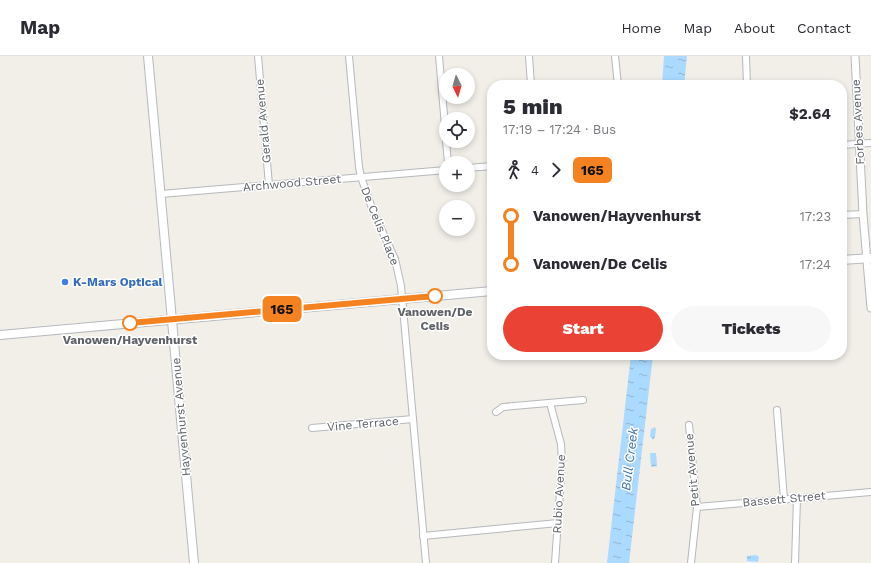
<!DOCTYPE html>
<html lang="en">
<head>
<meta charset="utf-8">
<style>
	body { margin:0; font-family:"Work Sans",sans-serif; background:#f7f7f7; color:#2b2b33; height:100vh; display:flex; flex-direction:column; font-size:15px; white-space:nowrap }
	* { box-sizing:border-box; margin:0 }
	p { font-size:13px; color:#7c7c81 }
	.icon { flex:none; width:22px; height:22px; fill:none; stroke:currentColor; stroke-width:2; stroke-linecap:round; stroke-linejoin:round }
	.map { position:relative; flex:1; overflow:hidden }
	.side { position:absolute; left:487px; top:24px; width:360px; height:280px; display:flex; flex-direction:column; background:#fff; border-radius:16px; box-shadow:0 2px 6px #0003 }
	.side>* { flex:none }
	.badge { padding:0 8px; border-radius:6px; font-size:14px; line-height:26px }
	.needle { width:26px; rotate:175deg }
	.fabs { position:absolute; left:439px; top:12px; display:grid; gap:8px }
	.fabs a { display:grid; place-items:center; width:36px; height:36px; border-radius:50%; background:#fff; box-shadow:0 2px 6px #0003; font-size:20px }
	.map>.badge { position:absolute; translate:-50% -50%; box-shadow:0 0 0 2px #fff }
	.legs { display:flex; align-items:center; gap:6px; height:44px; padding:0 16px; font-size:13px }
	.legs p { margin-inline-start:auto }
	.head { display:flex; align-items:center; justify-content:space-between; height:68px; padding:0 16px }
	h1 { font-size:22px; font-weight:800; line-height:30px }
	.button { display:flex; gap:8px; margin-top:auto; padding:8px 16px }
	.button a { flex:1; height:46px; border-radius:24px; background:#ea4335; color:#fff; font-size:16px; font-weight:800; line-height:46px; text-align:center }
	.button a+a { background:#f7f7f7; color:#2b2b33 }
	ul { padding:0 16px; list-style:none }
	li { display:flex; align-items:center; gap:14px; height:48px; font-size:15px }
	li i { display:grid; place-items:center; width:6px; height:100%; margin:0 5px; background:currentColor }
	li i::after { content:''; width:10px; height:10px; margin:-5px; border:3px solid; border-radius:50%; background:#fff }
	li p { margin-inline-start:auto }
	li:first-child i { background:linear-gradient(#0000 50%,currentColor 0) }
	li:last-child i { background:linear-gradient(currentColor 50%,#0000 0) }
	header { display:flex; align-items:center; gap:24px; box-sizing:border-box; height:56px; padding:0 20px; background:#fff; border-bottom:1px solid #e1e1e2 }
	header strong { font-size:19px }
	nav { display:flex; gap:22px; margin-inline-start:auto; font-size:14px }
	.map>svg:first-child { display:block }
	.water { fill:url(#water-ripples) }
	.lines { fill:none; stroke-linecap:round; stroke-linejoin:round }
	.minor-casing { stroke:#b5b8bc; stroke-width:8 }
	.tertiary-casing { stroke:#b5b8bc; stroke-width:9 }
	.secondary-casing { stroke:#b6babf; stroke-width:10 }
	.minor { stroke:#fff; stroke-width:6 }
	.tertiary { stroke:#fff; stroke-width:7 }
	.secondary { stroke:#fff; stroke-width:8 }
	.line-1-casing { stroke:#fff; stroke-width:9 }
	.line-1 { stroke:#f58220; stroke-width:6 }
	.shop-dot { fill:#3f7fe0; stroke:#fff; stroke-width:1.5 }
	.stop-1-dot { fill:#fff; stroke:#f58220; stroke-width:2 }
	.labels { text-anchor:middle; stroke-width:3; stroke-linejoin:round; paint-order:stroke }
	.street-label { font-size:12px; fill:#5f6368; stroke:#fff }
	.shop-label { font-size:12px; font-weight:bold; fill:#366cbe; stroke:#fff; text-anchor:start }
	.stop-label { font-size:12px; font-weight:bold; fill:#5f6368; stroke:#fff }
	.water-label { font-size:13px; font-style:italic; fill:#4174aa; stroke:#fff }
</style>
</head>
<body>
<header>
<strong>Map</strong>
<nav><a>Home</a><a>Map</a><a>About</a><a>Contact</a></nav>
</header>
<div class="map">
<svg width="871" height="507" viewBox="0 0 871 507">
	<defs>
		<pattern id="water-ripples" width="26" height="14" patternUnits="userSpaceOnUse"><rect width="26" height="14" fill="#aadaff"/><path d="M2 4q2-2 4 0t4 0M15 11q2-2 4 0t4 0" fill="none" stroke="#8eb4d2"/></pattern>
	</defs>
	<rect width="100%" height="100%" fill="#f1efe8"/>
	<g class="water">
		<path d="M664,0H687L684,29H662Z"/>
		<path d="M631,299H653L629,507H607Z"/>
		<path d="M655,371L656,373L655,381L653,384L650,380L651,373Z"/>
		<path d="M650,397H656L657,410L651,411Z"/>
		<path d="M756,499L759,501L758,506L747,505V500Z"/>
	</g>
	<g class="lines">
		<g class="minor-casing">
			<g id="minor">
				<path d="M258,0L269,129"/>
				<path d="M349,0L359,111L361,121L373,155L395,203L401,230L426,507"/>
				<path d="M439,0L446,82"/>
				<path d="M529,0L531,29"/>
				<path d="M615,0L618,29"/>
				<path d="M746,0L747,29"/>
				<path d="M446,85L448,107"/>
				<path d="M842,89L871,87"/>
				<path d="M468,112L492,110"/>
				<path d="M161,138L446,114"/>
				<path d="M842,159L863,158"/>
				<path d="M550,347L561,388L562,407L555,507"/>
				<path d="M777,354L784,443"/>
				<path d="M496,356L503,351L583,344"/>
				<path d="M689,369L697,451L691,507"/>
				<path d="M312,372L413,363"/>
				<path d="M697,451L871,436"/>
				<path d="M423,480L558,467"/>
				<path d="M795,507L797,442"/>
			</g>
		</g>
		<g class="tertiary-casing">
			<path id="tertiary" d="M855,0L863,158L871,252"/>
		</g>
		<g class="secondary-casing">
			<g id="secondary">
				<path d="M148,0L194,507"/>
				<path d="M842,204L871,202"/>
				<path d="M0,279L492,235"/>
			</g>
		</g>
		<use href="#minor" class="minor"/>
		<use href="#tertiary" class="tertiary"/>
		<use href="#secondary" class="secondary"/>
	</g>
	<g class="lines">
		<g class="line-1-casing">
			<path id="line-1" d="M130,267L435,240"/>
		</g>
		<use href="#line-1" class="line-1"/>
	</g>
	<circle class="shop-dot" cx="65" cy="226" r="4"/>
	<g class="stop-1-dot">
		<circle cx="435" cy="240" r="7"/>
		<circle cx="130" cy="267" r="7"/>
	</g>
	<g class="labels">
		<g class="street-label">
			<text transform="translate(263 65) rotate(-95)" y="4">Gerald Avenue</text>
			<text transform="translate(858 66) rotate(-93)" y="4">Forbes Avenue</text>
			<text transform="translate(292 127) rotate(-5)" y="4">Archwood Street</text>
			<text transform="translate(380 170) rotate(68)" y="4">De Celis Place</text>
			<text transform="translate(181 361) rotate(-95)" y="4">Hayvenhurst Avenue</text>
			<text transform="translate(363 368) rotate(-5)" y="4">Vine Terrace</text>
			<text transform="translate(692 414) rotate(-95)" y="4">Petit Avenue</text>
			<text transform="translate(559 438) rotate(-87)" y="4">Rubio Avenue</text>
			<text transform="translate(784 443) rotate(-5)" y="4">Bassett Street</text>
		</g>
		<g class="shop-label">
			<text x="73" y="230">K-Mars Optical</text>
		</g>
		<g class="stop-label">
			<text x="435" y="260">Vanowen/De<tspan x="435" dy="14">Celis</tspan></text>
			<text x="130" y="288">Vanowen/Hayvenhurst</text>
		</g>
		<g class="water-label">
			<text transform="translate(629 403) rotate(-83)" y="5">Bull Creek</text>
		</g>
	</g>
</svg>
<div class="fabs">
<a><svg class="needle" viewBox="-14 -14 28 28"><path d="M0-13l5 13h-10z" fill="#e53935"/><path d="M0 13l5-13h-10z" fill="#7c7c81"/></svg></a>
<a><svg class="icon" aria-label="locate" viewBox="0 0 24 24"><circle cx="12" cy="12" r="6"/><path d="M12 2v4M12 18v4M2 12h4M18 12h4"/></svg></a>
<a>+</a>
<a>−</a>
</div>
<b class="badge" style="left:282px;top:253px;background:#f58220;color:#111">165</b>
<section class="side">
<div class="head"><div><h1>5 min</h1><p>17:19 – 17:24 · Bus</p></div><b>$2.64</b></div>
<div class="legs"><svg class="icon" aria-label="walk" viewBox="0 0 24 24"><circle cx="13" cy="4" r="2"/><path d="M13 8l-2 6 4 7M11 14l-3 7M7 12l3-4h3l4 4"/></svg>4<svg class="icon" aria-label="forward" viewBox="0 0 24 24"><path d="M9 5l7 7-7 7"/></svg><b class="badge" style="background:#f58220;color:#111">165</b></div>
<ul>
<li><i style="color:#f58220"></i><b>Vanowen/Hayvenhurst</b><p>17:23</p></li>
<li><i style="color:#f58220"></i><b>Vanowen/De Celis</b><p>17:24</p></li>
</ul>
<div class="button"><a>Start</a><a>Tickets</a></div>
</section>
</div>
</body>
</html>
